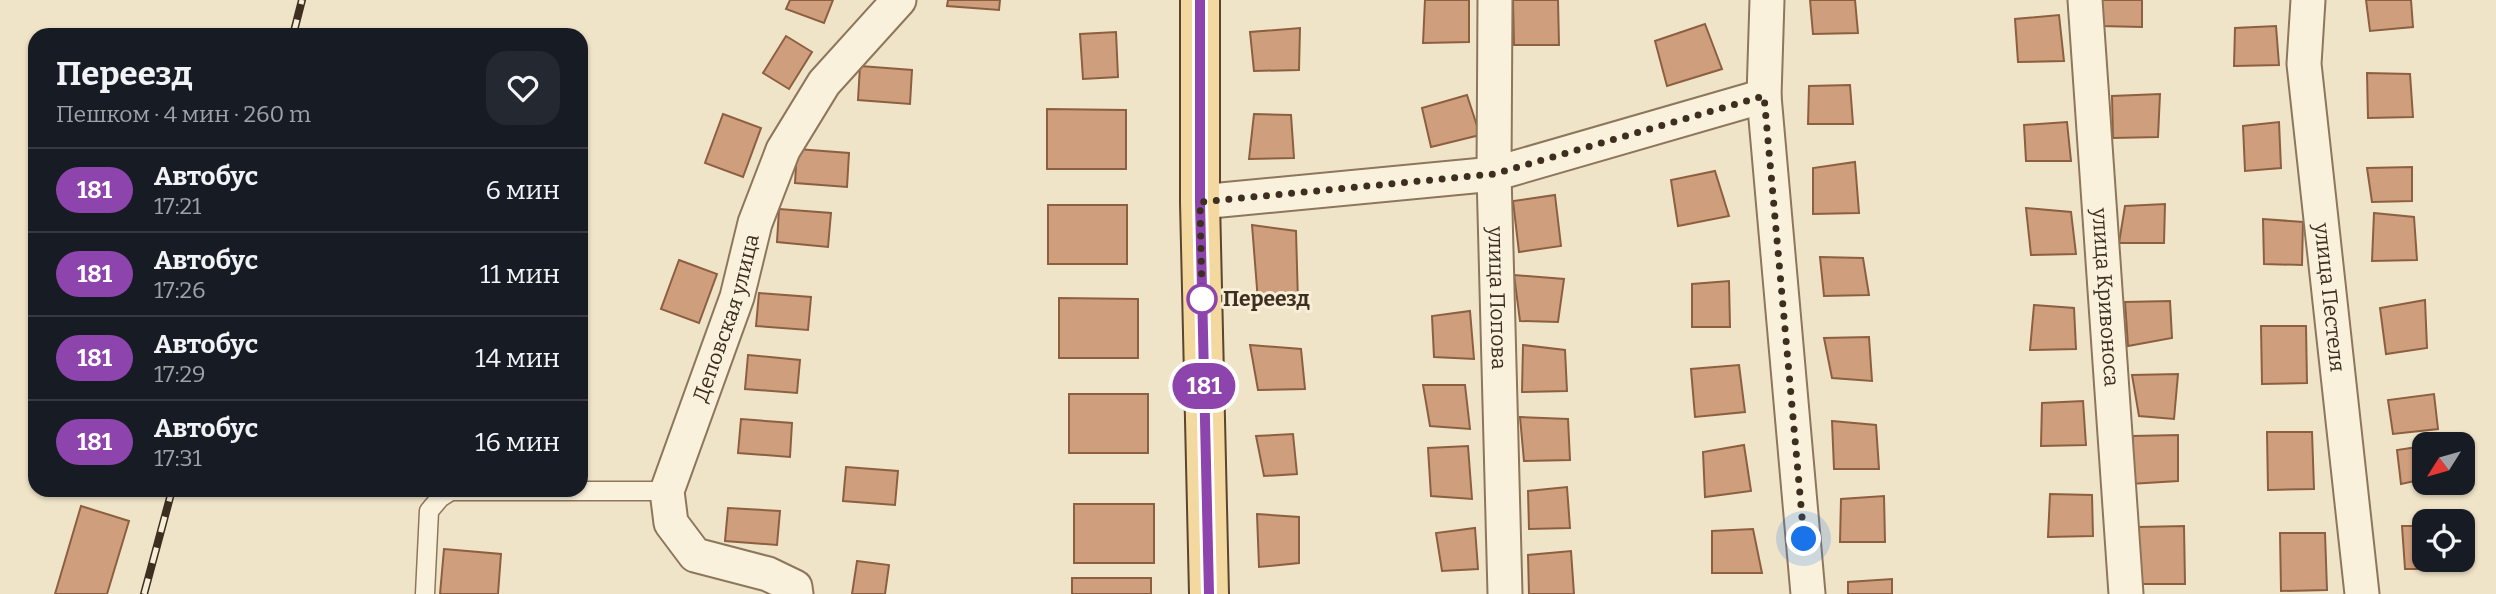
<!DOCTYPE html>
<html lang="ru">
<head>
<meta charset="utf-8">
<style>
	body { margin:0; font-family:Bitter,serif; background:#242831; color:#f1f3f6; height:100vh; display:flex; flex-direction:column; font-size:26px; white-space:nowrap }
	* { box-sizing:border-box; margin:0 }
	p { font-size:23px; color:#9ea1a6 }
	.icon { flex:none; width:38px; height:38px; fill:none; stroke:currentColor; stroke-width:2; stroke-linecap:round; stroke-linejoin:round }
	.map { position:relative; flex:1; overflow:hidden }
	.side { position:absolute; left:28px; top:28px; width:560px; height:469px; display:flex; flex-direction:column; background:#171b24; border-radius:21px; box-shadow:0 2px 5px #0004 }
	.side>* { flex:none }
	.badge { padding:0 14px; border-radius:23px; font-size:24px; line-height:46px }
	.needle { width:46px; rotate:233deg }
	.buttons { position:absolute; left:2412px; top:432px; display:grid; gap:14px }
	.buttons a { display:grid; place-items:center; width:63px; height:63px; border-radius:14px; background:#171b24; box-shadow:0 2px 5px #0004; font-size:35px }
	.you { position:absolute; width:35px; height:35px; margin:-18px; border:5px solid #fff; border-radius:50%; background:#1a73e8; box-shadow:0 0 0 10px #1a73e833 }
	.map>.badge { position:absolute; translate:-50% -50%; box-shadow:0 0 0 4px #fff }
	.round { display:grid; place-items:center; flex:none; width:74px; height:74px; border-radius:21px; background:#242831 }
	.head { display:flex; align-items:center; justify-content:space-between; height:119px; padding:0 28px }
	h1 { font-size:33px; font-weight:700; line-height:52px }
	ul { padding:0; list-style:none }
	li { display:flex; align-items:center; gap:21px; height:84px; padding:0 28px; border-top:2px solid #363941 }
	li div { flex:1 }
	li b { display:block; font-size:26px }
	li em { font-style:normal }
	li .badge { min-width:77px; font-weight:700; text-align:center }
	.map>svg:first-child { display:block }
	.building { fill:#cf9f7d; stroke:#8d5f41; stroke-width:2 }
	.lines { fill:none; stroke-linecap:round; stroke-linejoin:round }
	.service-casing { stroke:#8d765c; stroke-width:21 }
	.minor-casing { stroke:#8d765c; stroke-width:37 }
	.primary-casing { stroke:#5b4430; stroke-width:42 }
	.service { stroke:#faf1dc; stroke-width:18 }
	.minor { stroke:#faf1dc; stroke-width:33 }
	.primary { stroke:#f3d9a0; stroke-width:38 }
	.rail-casing { stroke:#3d2e20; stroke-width:8 }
	.rail { stroke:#f7eed8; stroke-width:5; stroke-dasharray:16; stroke-linecap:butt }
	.line-casing { stroke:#fff; stroke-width:16 }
	.line { stroke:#8e44ad; stroke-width:10 }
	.walk { stroke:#3d2e20; stroke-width:7; stroke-dasharray:0 12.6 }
	.stop-dot { fill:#fff; stroke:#8e44ad; stroke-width:3.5 }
	.labels { text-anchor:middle; stroke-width:6; stroke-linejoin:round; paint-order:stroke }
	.street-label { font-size:21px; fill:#3d2e20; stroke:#f7eed8 }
	.stop-label { font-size:21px; font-weight:bold; fill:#3d2e20; stroke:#f7eed8; text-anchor:start }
</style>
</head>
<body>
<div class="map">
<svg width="2496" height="594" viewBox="0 0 2496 594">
	<rect width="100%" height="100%" fill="#f0e4c8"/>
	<g class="building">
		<path d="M790,0H833L824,23L786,9Z"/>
		<path d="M948,0H1000L999,10L947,6Z"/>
		<path d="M1425,0H1469V42L1423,43Z"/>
		<path d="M1513,0H1558L1559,45H1514Z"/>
		<path d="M1810,0H1855L1858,33L1813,34Z"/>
		<path d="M2098,0H2142V27L2100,26Z"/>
		<path d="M2366,0H2411L2413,27L2370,31Z"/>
		<path d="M2059,15L2064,61L2018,62L2015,19Z"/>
		<path d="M1705,24L1722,69L1667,86L1655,41Z"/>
		<path d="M2276,26L2279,65L2234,66L2235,28Z"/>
		<path d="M1300,28L1299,70L1254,71L1250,32Z"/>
		<path d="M1116,32L1118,77L1083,79L1080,34Z"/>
		<path d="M786,36L812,52L789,89L763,73Z"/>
		<path d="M860,66L912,70L910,104L858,100Z"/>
		<path d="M2367,73L2410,74L2413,117L2368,118Z"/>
		<path d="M1850,85L1853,124H1808L1809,86Z"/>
		<path d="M2160,94L2158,137L2113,138L2112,96Z"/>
		<path d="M1467,95L1480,135L1431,147L1422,108Z"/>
		<path d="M1047,109L1126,110V169H1047Z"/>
		<path d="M723,114L761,128L743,177L705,163Z"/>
		<path d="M1254,114L1291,115L1294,158L1249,159Z"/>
		<path d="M2067,122L2071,161H2026L2024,125Z"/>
		<path d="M2279,122L2281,168L2245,171L2243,126Z"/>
		<path d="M797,149L849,153L847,187L795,183Z"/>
		<path d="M1855,162L1859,213L1813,214V168Z"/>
		<path d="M2412,167V201L2372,202L2367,168Z"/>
		<path d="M1715,171L1729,216L1678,226L1671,180Z"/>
		<path d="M1555,195L1561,246L1519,252L1513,201Z"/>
		<path d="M2165,204L2164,243H2119L2125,206Z"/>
		<rect x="1048" y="205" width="79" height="59"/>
		<path d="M2026,208L2071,212L2076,254L2031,255Z"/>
		<path d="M779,209L831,213L828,247L777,242Z"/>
		<path d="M2374,213L2414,217L2417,260L2372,261Z"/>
		<path d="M2263,219L2303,222L2302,265L2264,264Z"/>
		<path d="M1252,225L1296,231L1298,302L1258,301Z"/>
		<path d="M1820,257L1863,258L1869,295L1824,296Z"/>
		<path d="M679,260L717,274L699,323L661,309Z"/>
		<path d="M1514,275L1564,279L1558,322L1520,321Z"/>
		<path d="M1729,281L1730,327H1692V284Z"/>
		<path d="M759,293L811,297L808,330L756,326Z"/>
		<path d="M1059,298L1138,299V358H1059Z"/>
		<path d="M2425,300L2427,348L2386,354L2380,308Z"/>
		<path d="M2170,301L2172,338L2128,346L2125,302Z"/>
		<path d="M2034,305L2074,308L2076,349L2030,350Z"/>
		<path d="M1470,311L1474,359L1434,357L1432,316Z"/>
		<path d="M2261,326H2306L2307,383L2262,384Z"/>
		<path d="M1869,337L1872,381L1832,378L1824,338Z"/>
		<path d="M1250,345L1301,349L1305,389L1258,390Z"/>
		<path d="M1523,345L1565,350L1567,391L1522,392Z"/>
		<path d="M748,355L800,360L797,393L745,389Z"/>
		<path d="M1739,365L1745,412L1695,417L1691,369Z"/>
		<path d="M2178,374L2174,419L2139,416L2132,375Z"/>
		<path d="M1423,385H1465L1470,429L1430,426Z"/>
		<rect x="1069" y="394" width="79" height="59"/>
		<path d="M2434,394L2438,429L2393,434L2388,400Z"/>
		<path d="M2083,401L2086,445L2041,446L2042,403Z"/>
		<path d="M1520,417L1568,419L1570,460L1524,461Z"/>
		<path d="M741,419L792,423L790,457L738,453Z"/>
		<path d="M1832,421L1876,425L1879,469H1834Z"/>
		<path d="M2267,432H2312L2314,489L2268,490Z"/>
		<path d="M1293,434L1297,474L1264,476L1256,436Z"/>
		<path d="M2178,435V481L2130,484L2133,436Z"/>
		<path d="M1744,445L1751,491L1705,497L1703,452Z"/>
		<path d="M1468,446L1472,499L1431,496L1428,448Z"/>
		<path d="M2424,446V479L2401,484L2397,450Z"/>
		<path d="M846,467L898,471L895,505L843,501Z"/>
		<path d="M1567,487L1570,528L1529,529L1528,491Z"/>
		<path d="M2050,494L2092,495L2093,536L2048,537Z"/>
		<path d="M1884,496L1885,542H1840L1841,499Z"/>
		<rect x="1074" y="504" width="80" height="59"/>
		<path d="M81,506L129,521L107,594H55Z"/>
		<path d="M728,508L780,511L777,545L725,541Z"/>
		<path d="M1257,514L1299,517V563L1259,567Z"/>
		<path d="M2184,526L2185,584H2140L2138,527Z"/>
		<path d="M2402,526H2424V560H2450V569H2405Z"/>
		<path d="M1475,528L1478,569L1442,571L1436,533Z"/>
		<path d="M1753,529L1762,573H1712V531Z"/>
		<path d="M2280,533H2325L2327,590L2281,591Z"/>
		<path d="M444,549L501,554L498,594H440Z"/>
		<path d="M1571,551L1574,594H1529L1528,555Z"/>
		<path d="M857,561L889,565L885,594H852Z"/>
		<rect x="1072" y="578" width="79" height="16"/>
		<path d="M1892,579V594H1848V582Z"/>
	</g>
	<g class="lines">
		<g class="service-casing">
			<path id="service" d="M425,594L429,511L440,498L451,491H667"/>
		</g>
		<g class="minor-casing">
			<g id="minor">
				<path id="s1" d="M1495,0L1494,174L1505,594"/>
				<path d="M1767,0L1764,96L1808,594"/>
				<path id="s2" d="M2085,0L2126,594"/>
				<path id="s3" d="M2308,0L2304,64L2362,594"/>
				<path d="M1200,202L1494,174L1764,96"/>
				<path id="s4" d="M796,594L795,587L768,574L695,555L671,523L667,491L737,297L755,223L783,150L824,83L899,0"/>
			</g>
		</g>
		<g class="primary-casing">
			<path id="primary" d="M1200,0V202L1209,594"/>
		</g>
		<use href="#service" class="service"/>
		<use href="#minor" class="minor"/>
		<use href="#primary" class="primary"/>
		<g class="rail-casing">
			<g id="rail">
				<path d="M293,35L302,0"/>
				<path d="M144,594L172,490"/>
			</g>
		</g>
		<use href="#rail" class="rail"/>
	</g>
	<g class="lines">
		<g class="line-casing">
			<path id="line" d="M1200,0V202L1209,594"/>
		</g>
		<use href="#line" class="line"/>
		<path class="walk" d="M1202,299L1200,202L1494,174L1764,96L1804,539"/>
	</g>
	<circle class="stop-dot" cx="1202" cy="299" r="14"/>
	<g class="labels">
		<g class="street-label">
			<text dy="7" stroke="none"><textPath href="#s1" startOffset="298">улица Попова</textPath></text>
			<text dy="7" stroke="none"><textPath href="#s2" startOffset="298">улица Кривоноса</textPath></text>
			<text dy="7" stroke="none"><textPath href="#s3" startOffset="299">улица Пестеля</textPath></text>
			<text dy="7" stroke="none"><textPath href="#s4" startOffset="368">Деповская улица</textPath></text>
		</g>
		<g class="stop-label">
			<text x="1223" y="306">Переезд</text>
		</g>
	</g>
</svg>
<div class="buttons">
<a><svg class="needle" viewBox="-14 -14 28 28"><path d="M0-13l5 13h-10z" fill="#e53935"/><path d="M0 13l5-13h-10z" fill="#9ea1a6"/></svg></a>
<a><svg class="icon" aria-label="locate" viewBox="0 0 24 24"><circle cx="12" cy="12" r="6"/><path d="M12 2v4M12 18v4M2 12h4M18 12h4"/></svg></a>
</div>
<div class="you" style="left:1804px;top:539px"></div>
<b class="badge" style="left:1204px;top:386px;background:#8e44ad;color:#fff">181</b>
<section class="side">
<div class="head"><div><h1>Переезд</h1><p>Пешком · 4 мин · 260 m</p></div><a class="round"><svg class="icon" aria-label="heart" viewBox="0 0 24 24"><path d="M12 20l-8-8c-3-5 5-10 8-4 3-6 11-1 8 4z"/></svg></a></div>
<ul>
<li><span class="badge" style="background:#8e44ad;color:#fff">181</span><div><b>Автобус</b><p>17:21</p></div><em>6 мин</em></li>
<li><span class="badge" style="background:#8e44ad;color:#fff">181</span><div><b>Автобус</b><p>17:26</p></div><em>11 мин</em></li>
<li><span class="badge" style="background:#8e44ad;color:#fff">181</span><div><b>Автобус</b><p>17:29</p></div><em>14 мин</em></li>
<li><span class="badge" style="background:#8e44ad;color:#fff">181</span><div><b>Автобус</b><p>17:31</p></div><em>16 мин</em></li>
</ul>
</section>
</div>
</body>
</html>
